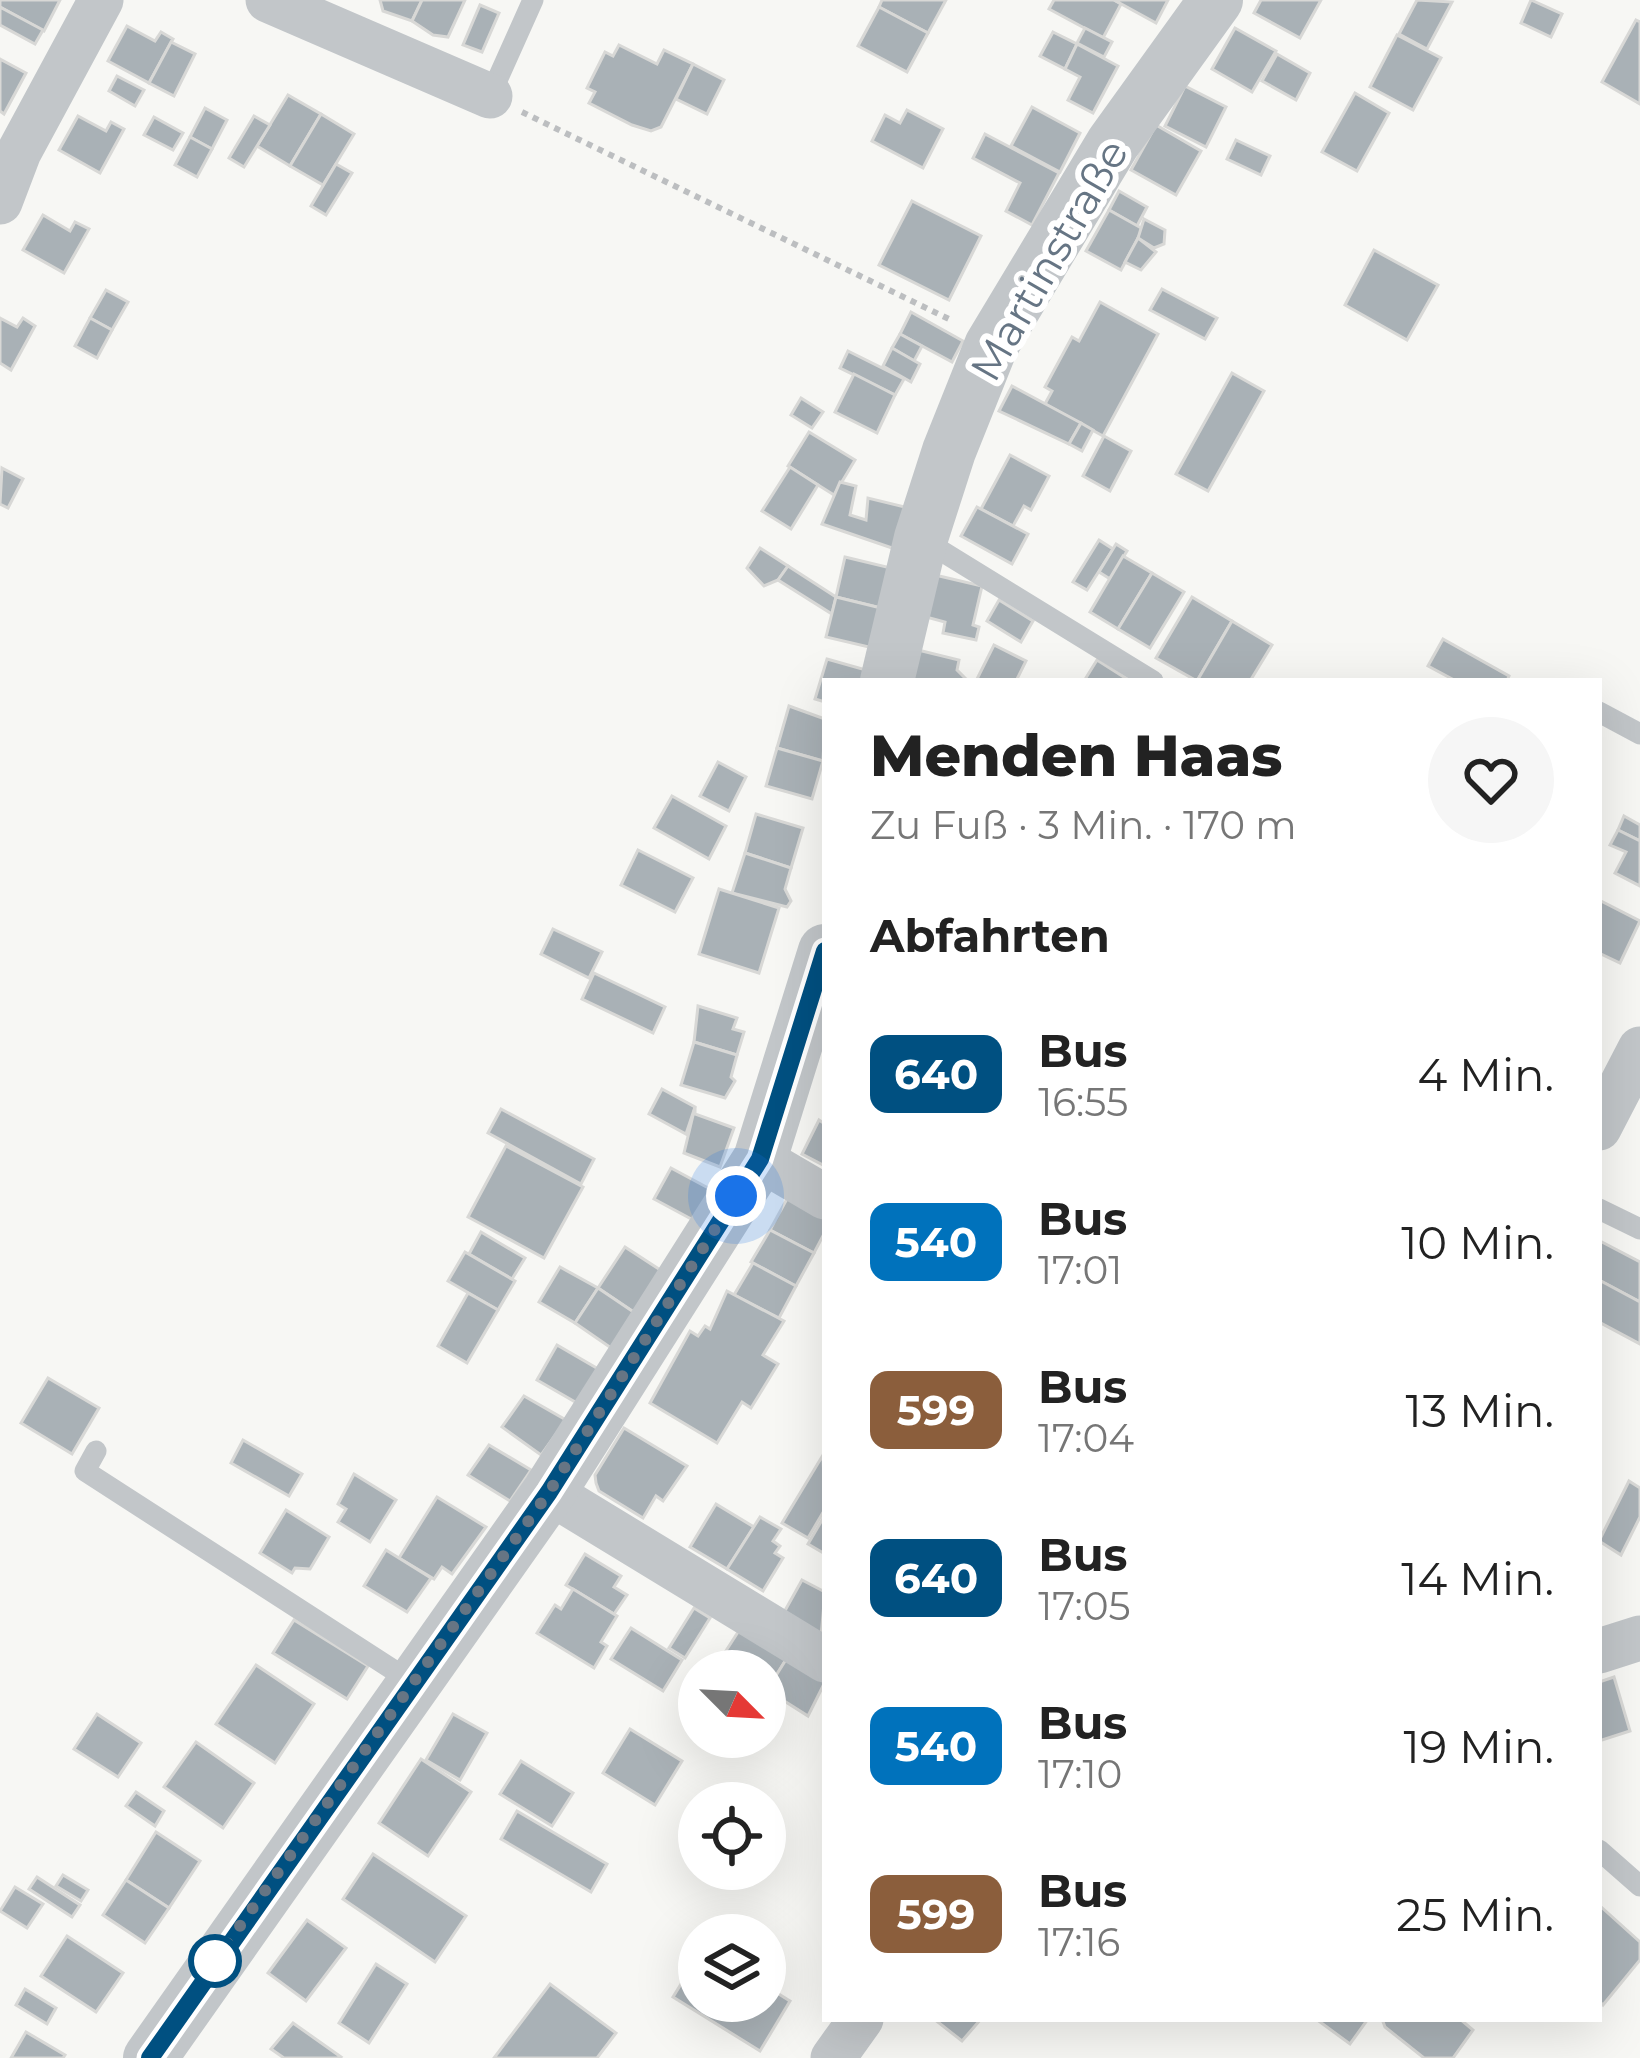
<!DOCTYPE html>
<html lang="de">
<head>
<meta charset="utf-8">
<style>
	body { margin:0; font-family:Montserrat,sans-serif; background:#f6f6f6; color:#222; height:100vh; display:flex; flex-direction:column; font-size:45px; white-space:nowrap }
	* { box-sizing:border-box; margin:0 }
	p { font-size:39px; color:#767676 }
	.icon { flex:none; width:66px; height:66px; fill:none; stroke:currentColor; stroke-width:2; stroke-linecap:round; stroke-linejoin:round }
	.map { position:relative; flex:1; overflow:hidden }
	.sheet { position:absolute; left:822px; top:678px; width:780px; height:1344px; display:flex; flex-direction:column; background:#fff; border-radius:0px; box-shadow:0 12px 48px #0002 }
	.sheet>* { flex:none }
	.badge { padding:0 24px; border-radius:18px; font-size:42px; line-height:78px }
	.needle { width:78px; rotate:114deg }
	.fabs { position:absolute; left:678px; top:1650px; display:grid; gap:24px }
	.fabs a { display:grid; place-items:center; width:108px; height:108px; border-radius:50%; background:#fff; box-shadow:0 12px 48px #0002; font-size:60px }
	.you { position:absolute; width:60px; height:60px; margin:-30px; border:9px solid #fff; border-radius:50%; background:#1a73e8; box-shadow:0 0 0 18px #1a73e833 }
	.map>.badge { position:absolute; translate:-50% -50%; box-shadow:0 0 0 6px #fff }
	h2 { padding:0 48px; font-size:45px; line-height:108px }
	.round { display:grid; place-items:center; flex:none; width:126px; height:126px; border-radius:63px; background:#f6f6f6 }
	.summary { display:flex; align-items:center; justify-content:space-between; height:204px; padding:0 48px }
	h1 { font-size:57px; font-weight:800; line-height:90px }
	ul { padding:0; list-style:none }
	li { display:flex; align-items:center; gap:36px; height:168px; padding:0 48px }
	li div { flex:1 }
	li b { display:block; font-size:45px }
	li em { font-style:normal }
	li .badge { min-width:132px; font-weight:700; text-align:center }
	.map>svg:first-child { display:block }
	.building { fill:#a9b1b6; stroke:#d8d8d6; stroke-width:3 }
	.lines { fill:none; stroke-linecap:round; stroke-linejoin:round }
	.path { stroke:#bcbec0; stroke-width:6; stroke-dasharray:6 6; stroke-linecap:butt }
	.service { stroke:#c2c6c9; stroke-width:21 }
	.minor { stroke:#c2c6c9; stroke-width:45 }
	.tertiary { stroke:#c2c6c9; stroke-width:54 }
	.line-casing { stroke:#fff; stroke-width:27 }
	.line { stroke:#005081; stroke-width:18 }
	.walk { stroke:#667584; stroke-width:12; stroke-dasharray:0 21.6 }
	.stop-dot { fill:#fff; stroke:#005081; stroke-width:6 }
	.labels { text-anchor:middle; stroke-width:12; stroke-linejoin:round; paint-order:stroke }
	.street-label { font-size:42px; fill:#667584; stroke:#fff }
</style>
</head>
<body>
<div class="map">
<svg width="1640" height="2058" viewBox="0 0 1640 2058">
	<rect width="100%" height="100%" fill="#f7f7f4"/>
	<g class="building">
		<path d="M0,0H60L44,31L0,7Z"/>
		<path d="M380,0H422L412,21L383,11Z"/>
		<path d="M422,0H465L448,37L433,35L412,21Z"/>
		<path d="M882,0H946L928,33L879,7Z"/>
		<path d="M1054,0H1114L1121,4L1103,38L1049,9Z"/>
		<path d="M1114,0H1168L1156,23Z"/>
		<path d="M1261,0H1321L1300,38L1254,13Z"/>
		<path d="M1417,0L1452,2L1427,49L1399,34Z"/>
		<path d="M1531,0L1562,14L1551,37L1521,23Z"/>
		<path d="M480,5L499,13L482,52L463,45Z"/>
		<path d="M0,7L43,30L35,44L0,25Z"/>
		<path d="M879,7L928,33L907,72L858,46Z"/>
		<path d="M1636,20L1640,22V104L1602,82Z"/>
		<path d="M127,26L155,41L161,32L173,39L149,83L108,61Z"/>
		<path d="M1085,28L1112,42L1104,57L1077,43Z"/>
		<path d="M1235,28L1276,51L1252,92L1212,69Z"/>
		<path d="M1053,32L1077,44L1065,69L1040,56Z"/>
		<path d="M1397,35L1441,58L1413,110L1370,87Z"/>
		<path d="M171,42L195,54L174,96L149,83Z"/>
		<path d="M1077,44L1118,66L1093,113L1068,100L1080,77L1065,69Z"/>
		<path d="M619,45L657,64L664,50L693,64L661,127L651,131L632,125L589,103L595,92L587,88L605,52L613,56Z"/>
		<path d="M1277,54L1310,73L1296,100L1262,81Z"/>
		<path d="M0,59L26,73L4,114L0,111Z"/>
		<path d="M693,64L724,80L707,114L676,99Z"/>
		<path d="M117,76L144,90L135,106L109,91Z"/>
		<path d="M1185,86L1226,107L1206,147L1165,126Z"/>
		<path d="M1355,93L1389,113L1357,171L1322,152Z"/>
		<path d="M288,95L321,114L290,166L257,146Z"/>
		<path d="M1032,107L1080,133L1060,172L1011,146Z"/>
		<path d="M205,108L227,120L212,149L190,137Z"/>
		<path d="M907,110L943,129L923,168L872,141L885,115L900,123Z"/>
		<path d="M321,114L354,134L323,185L290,166Z"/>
		<path d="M78,116L106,131L111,122L124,129L100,173L59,150Z"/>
		<path d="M254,116L270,125L244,167L229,158Z"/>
		<path d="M154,117L183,133L173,150L144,135Z"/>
		<path d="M1156,125L1201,151L1176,195L1131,170Z"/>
		<path d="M985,134L1059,173L1032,225L1006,211L1020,183L973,158Z"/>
		<path d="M190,137L212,149L197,177L175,165Z"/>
		<path d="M1236,140L1270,156L1261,175L1227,159Z"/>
		<path d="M336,164L352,173L326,215L311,206Z"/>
		<path d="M1119,191L1147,207L1137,226L1109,210Z"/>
		<path d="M912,201L981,236L949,300L879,265Z"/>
		<path d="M1109,210L1143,229L1121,270L1086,251Z"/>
		<path d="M43,215L70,231L75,222L89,229L64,273L23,250Z"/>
		<path d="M1144,219L1165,230L1164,244L1154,248L1138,238Z"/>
		<path d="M1138,238L1156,252L1141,270L1125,262Z"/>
		<path d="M1374,250L1438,285L1407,340L1345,305Z"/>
		<path d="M1162,289L1217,318L1205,339L1150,310Z"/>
		<path d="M106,290L128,302L112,330L90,318Z"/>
		<path d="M1100,302L1158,334L1103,436L1045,404L1052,391L1045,387L1072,337L1079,341Z"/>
		<path d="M911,312L963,341L952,362L900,334Z"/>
		<path d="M0,318L17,327L23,318L35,326L11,370L0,363Z"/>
		<path d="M90,318L112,330L97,358L75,346Z"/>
		<path d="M900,334L922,346L914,361L892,348Z"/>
		<path d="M892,348L920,364L911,382L883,366Z"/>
		<path d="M848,351L904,379L895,395L840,368Z"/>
		<path d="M1232,373L1264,391L1208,491L1176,474Z"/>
		<path d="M854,374L895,395L877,433L835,412Z"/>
		<path d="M1012,386L1081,423L1069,444L999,411Z"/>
		<path d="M801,398L823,412L812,428L791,415Z"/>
		<path d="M1081,423L1093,430L1082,451L1069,444Z"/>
		<path d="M809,432L855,460L834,495L788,466Z"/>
		<path d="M1104,436L1131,451L1110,491L1083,476Z"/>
		<path d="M1010,455L1049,476L1031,510L1024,506L1013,526L981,509Z"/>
		<path d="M790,467L818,485L791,529L762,511Z"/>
		<path d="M2,468L23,479L8,508L0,504Z"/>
		<path d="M840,482L856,486L850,515L866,520L868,498L905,507L895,549L822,524Z"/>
		<path d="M977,507L1028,534L1012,564L961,536Z"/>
		<path d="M1099,540L1113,549L1087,590L1073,582Z"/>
		<path d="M1116,544L1127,551L1110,579L1099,572Z"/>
		<path d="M760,548L788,566L778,580L764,586L747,568Z"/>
		<path d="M1123,556L1152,573L1118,629L1090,612Z"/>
		<path d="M845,557L891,568L881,608L836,597Z"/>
		<path d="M788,566L836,597L832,614L778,580Z"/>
		<path d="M1152,573L1184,592L1150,648L1118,629Z"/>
		<path d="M935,575L982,586L973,625L979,627L976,640L943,633L945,622L926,617Z"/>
		<path d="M836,597L881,608L873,648L826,637Z"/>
		<path d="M1192,597L1232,621L1197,681L1156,658Z"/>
		<path d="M999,600L1033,621L1021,642L987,621Z"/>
		<path d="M1232,621L1272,645L1250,681H1197Z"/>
		<path d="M1443,639L1509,676L1507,681H1456L1428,666Z"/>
		<path d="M994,645L1026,661L1016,681H976Z"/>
		<path d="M918,650L959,660L957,670L968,681H912Z"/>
		<path d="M827,659L866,670L863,681H825V702L815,699Z"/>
		<path d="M1097,660L1130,681H1084Z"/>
		<path d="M789,706L825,719L823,761L777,748Z"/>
		<path d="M777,748L823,761L812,799L766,786Z"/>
		<path d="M718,762L746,777L729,811L700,796Z"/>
		<path d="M672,796L726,826L709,859L654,828Z"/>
		<path d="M756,814L803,828L791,868L745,853Z"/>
		<path d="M1624,816L1640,825V841L1618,830Z"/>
		<path d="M1618,830L1640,841V886L1615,873L1626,852L1610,845Z"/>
		<path d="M638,850L693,878L675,912L621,885Z"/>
		<path d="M745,853L791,868L785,889L791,901L787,907L732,893Z"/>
		<path d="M719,889L779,908L759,973L699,954Z"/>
		<path d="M1599,900L1640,921L1620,963L1599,953Z"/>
		<path d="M553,929L602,952L589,978L541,954Z"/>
		<path d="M594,973L665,1007L653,1033L582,999Z"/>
		<path d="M698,1006L737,1018L733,1029L744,1032L737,1055L694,1042Z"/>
		<path d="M694,1042L737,1055L731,1077L735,1081L725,1098L681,1085Z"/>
		<path d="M662,1089L695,1107L686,1134L649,1114Z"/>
		<path d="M695,1107V1114L734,1128L720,1167L684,1153Z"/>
		<path d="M501,1109L594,1159L581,1184L488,1133Z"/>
		<path d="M819,1120L825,1124V1166L802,1154Z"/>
		<path d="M506,1146L583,1187L544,1258L468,1217Z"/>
		<path d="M671,1168L712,1190L695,1221L654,1199Z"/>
		<path d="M788,1197L825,1217V1232L814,1253L770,1230Z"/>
		<path d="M770,1230L814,1253L796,1286L751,1262Z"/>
		<path d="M481,1232L525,1258L512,1279L469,1254Z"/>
		<path d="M1600,1241L1640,1262V1302L1599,1280Z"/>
		<path d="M625,1247L665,1273L638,1315L598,1288Z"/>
		<path d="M465,1252L515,1281L498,1310L448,1281Z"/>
		<path d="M753,1263L796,1286L779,1318L734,1295Z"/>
		<path d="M560,1267L598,1288L575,1323L539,1302Z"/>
		<path d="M1599,1280L1640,1302V1344L1599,1322Z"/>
		<path d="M598,1288L638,1315L614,1350L575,1323Z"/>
		<path d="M727,1291L784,1321L763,1355L778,1364L751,1408L742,1402L717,1443L650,1403L690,1331L698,1336L705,1326L710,1329Z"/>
		<path d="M468,1293L498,1310L467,1363L438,1346Z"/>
		<path d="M557,1345L600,1370L577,1403L537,1380Z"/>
		<path d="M48,1378L99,1408L72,1454L21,1423Z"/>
		<path d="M524,1396L566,1420L541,1455L502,1427Z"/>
		<path d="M624,1428L687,1466L663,1501L656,1496L643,1518L599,1491L596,1483L595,1475Z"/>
		<path d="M243,1440L302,1474L289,1496L231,1463Z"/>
		<path d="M489,1445L531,1470L510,1501L468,1475Z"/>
		<path d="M823,1455L825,1509L808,1538L782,1523Z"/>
		<path d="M354,1474L396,1500L370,1542L338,1522L346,1509L338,1504Z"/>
		<path d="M1629,1481L1640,1488V1517L1621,1555L1599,1541Z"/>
		<path d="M437,1497L486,1527L452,1574L442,1567L434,1579L399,1558Z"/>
		<path d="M716,1504L754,1527L727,1569L690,1547Z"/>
		<path d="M286,1510L329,1537L310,1569L295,1568L292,1573L260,1553Z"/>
		<path d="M825,1515V1554L808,1544Z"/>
		<path d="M760,1517L781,1529L773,1541L780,1546L775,1553L783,1558L763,1591L727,1569Z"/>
		<path d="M386,1550L431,1578L407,1612L364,1586Z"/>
		<path d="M585,1554L621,1576L614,1587L627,1595L614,1614L566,1585Z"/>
		<path d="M802,1580L825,1592L821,1637L782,1616Z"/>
		<path d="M573,1589L617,1616L601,1642L607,1646L594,1668L537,1633L555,1605L561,1609Z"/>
		<path d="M694,1608L710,1618L685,1658L669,1648Z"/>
		<path d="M294,1620L368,1666L347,1699L273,1653Z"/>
		<path d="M631,1628L682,1660L663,1691L611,1659Z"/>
		<path d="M740,1629L787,1658L767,1690L765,1671H737L720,1660Z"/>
		<path d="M787,1658L825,1682L808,1716L767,1690Z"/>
		<path d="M256,1665L314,1704L275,1763L216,1724Z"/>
		<path d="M1614,1677L1630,1731L1599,1741V1682Z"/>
		<path d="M97,1714L141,1743L118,1777L74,1749Z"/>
		<path d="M453,1714L487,1733L460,1780L426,1760Z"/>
		<path d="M630,1729L682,1761L655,1805L603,1773Z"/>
		<path d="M196,1742L254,1783L223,1828L164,1787Z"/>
		<path d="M421,1759L471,1792L428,1856L379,1823Z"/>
		<path d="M521,1761L573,1793L552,1826L500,1794Z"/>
		<path d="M136,1792L164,1811L155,1826L126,1806Z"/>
		<path d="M517,1811L607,1864L591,1892L501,1839Z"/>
		<path d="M156,1832L200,1861L169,1908L126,1880Z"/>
		<path d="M373,1854L466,1916L435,1962L343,1899Z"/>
		<path d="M63,1875L88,1890L81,1901L56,1886Z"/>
		<path d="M37,1877L80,1905L72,1917L29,1889Z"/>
		<path d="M126,1880L169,1908L145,1943L103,1915Z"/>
		<path d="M15,1887L43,1904L27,1928L0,1911Z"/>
		<path d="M1599,1905L1640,1942V1960L1603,2005L1599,2001Z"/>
		<path d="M307,1920L346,1948L306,2001L268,1973Z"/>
		<path d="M67,1936L123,1973L96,2012L41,1976Z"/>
		<path d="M699,1955V2001H765L769,1988L790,2001L760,2051L673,1997Z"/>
		<path d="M376,1964L407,1984L369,2043L339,2023Z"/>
		<path d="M550,1984L616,2033L597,2058H494Z"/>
		<path d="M25,1989L56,2008L47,2024L16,2005Z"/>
		<path d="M934,2019H981L962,2041Z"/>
		<path d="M1316,2019H1368L1350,2044Z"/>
		<path d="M1382,2019H1460L1473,2030L1453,2058H1424L1385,2027Z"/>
		<path d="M293,2023L341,2057L340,2058H284L271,2049Z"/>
		<path d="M26,2032L65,2055L63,2058H11Z"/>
	</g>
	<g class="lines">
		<path class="path" d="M522,112L953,321"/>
		<g class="service">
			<path d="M490,96L533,0"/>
			<path d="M922,539L1153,681"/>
			<path d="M1599,712L1640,734"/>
			<path d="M1599,1209L1640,1229"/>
			<path d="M96,1451L85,1471L412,1682"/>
			<path d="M1599,1850L1640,1886"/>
		</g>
		<g class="minor">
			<path d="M268,0L490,96"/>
			<path d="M0,202L19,152L101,0"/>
			<path d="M1599,1128L1640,1049"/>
			<path d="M760,1159L825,1197"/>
			<path d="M549,1492L825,1660"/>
			<path d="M1599,1651L1640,1638"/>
			<path d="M833,2058L861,2019"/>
		</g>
		<g class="tertiary">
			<path d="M887,681L921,538L949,451L991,346L1113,143L1216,0"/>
			<path d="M150,2058L549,1492L760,1159L825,951"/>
		</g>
	</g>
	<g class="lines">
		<g class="line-casing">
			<path id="line" d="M150,2058L549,1492L760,1159L825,951"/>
		</g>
		<use href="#line" class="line"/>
		<path class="walk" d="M215,1961L549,1492L736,1196"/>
	</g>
	<circle class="stop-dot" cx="215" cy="1961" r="24"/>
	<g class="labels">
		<g class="street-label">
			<text transform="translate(1049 260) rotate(-60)" y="15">Martinstraße</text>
		</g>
	</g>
</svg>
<div class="fabs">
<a><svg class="needle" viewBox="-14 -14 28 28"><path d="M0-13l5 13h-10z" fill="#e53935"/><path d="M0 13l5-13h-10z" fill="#767676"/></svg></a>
<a><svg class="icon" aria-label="locate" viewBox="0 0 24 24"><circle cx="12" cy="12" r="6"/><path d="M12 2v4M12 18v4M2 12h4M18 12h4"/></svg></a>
<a><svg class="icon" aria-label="layers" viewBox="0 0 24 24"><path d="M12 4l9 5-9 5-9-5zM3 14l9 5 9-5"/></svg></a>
</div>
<div class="you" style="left:736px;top:1196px"></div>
<section class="sheet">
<div class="summary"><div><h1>Menden Haas</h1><p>Zu Fuß · 3 Min. · 170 m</p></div><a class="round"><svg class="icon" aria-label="heart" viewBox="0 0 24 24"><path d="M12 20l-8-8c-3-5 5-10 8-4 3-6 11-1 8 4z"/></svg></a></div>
<h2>Abfahrten</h2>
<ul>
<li><span class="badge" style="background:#005081;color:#fff">640</span><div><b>Bus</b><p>16:55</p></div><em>4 Min.</em></li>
<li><span class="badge" style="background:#0072bc;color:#fff">540</span><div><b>Bus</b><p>17:01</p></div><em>10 Min.</em></li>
<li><span class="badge" style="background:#8b5e3c;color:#fff">599</span><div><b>Bus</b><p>17:04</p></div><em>13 Min.</em></li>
<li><span class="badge" style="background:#005081;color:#fff">640</span><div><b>Bus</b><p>17:05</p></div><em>14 Min.</em></li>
<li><span class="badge" style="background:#0072bc;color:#fff">540</span><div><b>Bus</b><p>17:10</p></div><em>19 Min.</em></li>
<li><span class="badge" style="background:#8b5e3c;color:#fff">599</span><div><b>Bus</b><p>17:16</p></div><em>25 Min.</em></li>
</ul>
</section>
</div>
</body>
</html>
